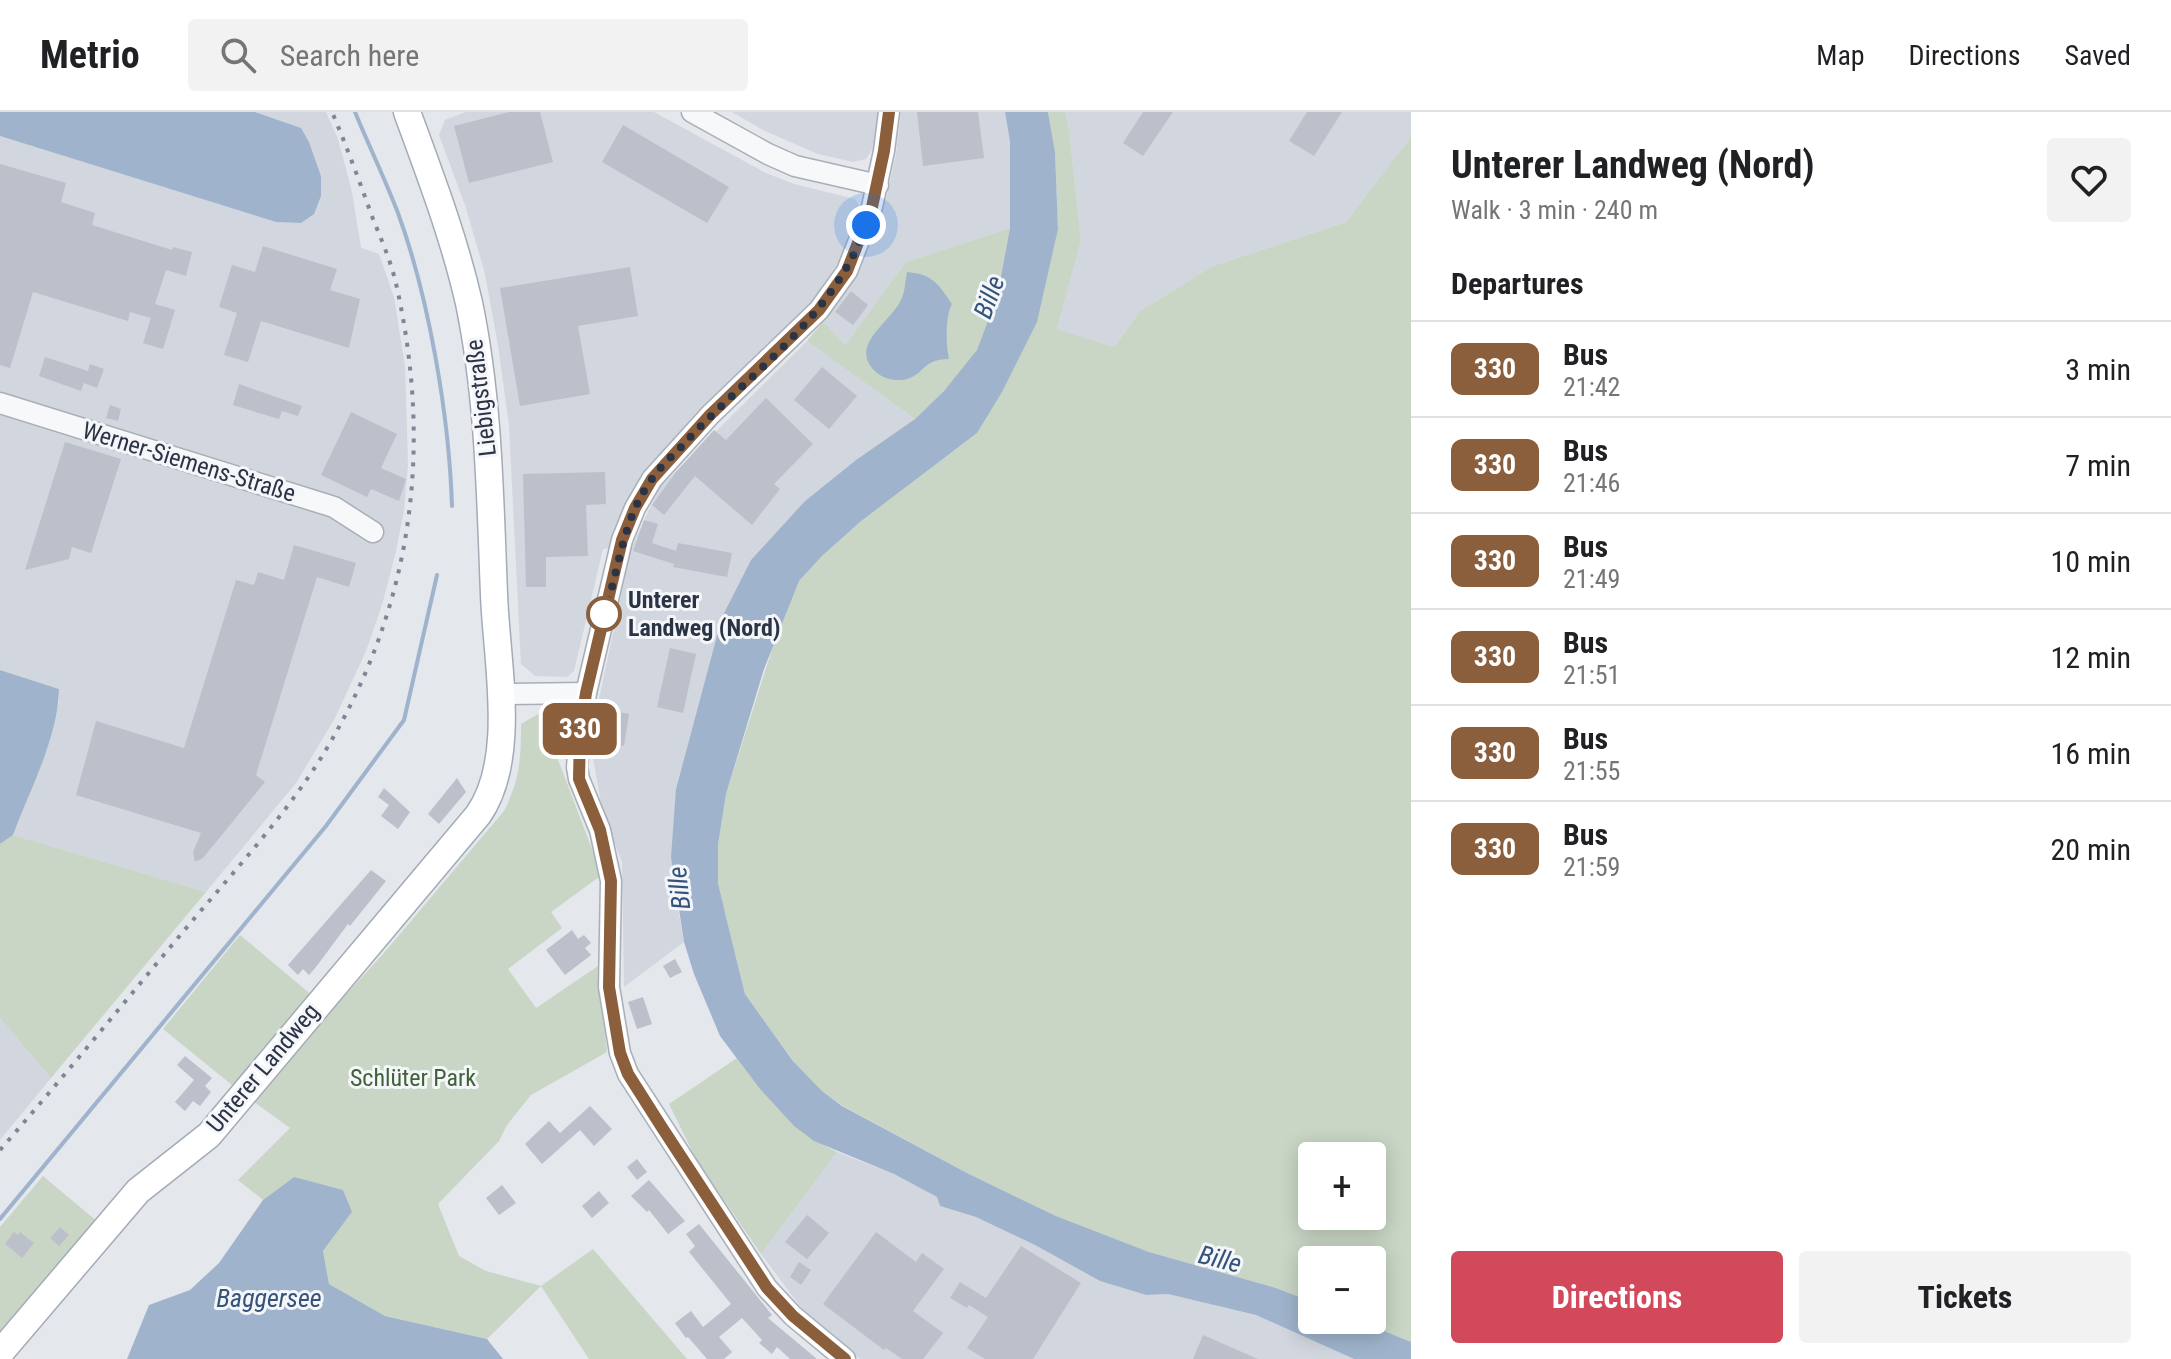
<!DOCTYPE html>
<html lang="en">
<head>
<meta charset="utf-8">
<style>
	body { margin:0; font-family:"Roboto Condensed",sans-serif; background:#f2f2f2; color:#202124; height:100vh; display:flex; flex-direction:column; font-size:30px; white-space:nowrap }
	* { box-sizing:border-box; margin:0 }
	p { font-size:26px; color:#757577 }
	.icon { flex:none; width:44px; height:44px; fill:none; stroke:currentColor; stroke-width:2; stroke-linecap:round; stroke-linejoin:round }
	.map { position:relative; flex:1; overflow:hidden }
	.side { display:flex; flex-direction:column; background:#fff; width:760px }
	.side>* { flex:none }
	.badge { padding:0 16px; border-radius:12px; font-size:28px; line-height:52px }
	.fabs { position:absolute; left:1298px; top:1030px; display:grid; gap:16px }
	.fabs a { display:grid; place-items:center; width:88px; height:88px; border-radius:8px; background:#fff; box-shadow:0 4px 20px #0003; font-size:40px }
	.you { position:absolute; width:40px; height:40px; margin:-20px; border:6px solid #fff; border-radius:50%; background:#1a73e8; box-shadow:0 0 0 12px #1a73e833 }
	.map>.badge { position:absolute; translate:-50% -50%; box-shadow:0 0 0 4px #fff }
	h2 { padding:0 40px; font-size:30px; line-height:72px }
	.round { display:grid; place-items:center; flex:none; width:84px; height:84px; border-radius:8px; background:#f2f2f2 }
	.overview { display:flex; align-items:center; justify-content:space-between; height:136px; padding:0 40px }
	h1 { font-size:38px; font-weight:700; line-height:60px }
	.cta { display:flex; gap:16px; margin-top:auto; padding:16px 40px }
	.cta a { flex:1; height:92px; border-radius:8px; background:#d1495b; color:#fff; font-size:32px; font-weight:700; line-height:92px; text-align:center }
	.cta a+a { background:#f2f2f2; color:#202124 }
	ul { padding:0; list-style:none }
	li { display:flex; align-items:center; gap:24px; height:96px; padding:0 40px; border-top:2px solid #e0e0e0 }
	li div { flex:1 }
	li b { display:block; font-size:30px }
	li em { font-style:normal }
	li .badge { min-width:88px; font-weight:700; text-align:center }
	header { display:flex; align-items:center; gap:48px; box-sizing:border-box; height:112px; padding:0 40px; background:#fff; border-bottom:2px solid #e0e0e0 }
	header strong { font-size:38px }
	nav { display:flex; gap:44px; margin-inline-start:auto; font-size:28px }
	.search { width:560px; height:72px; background:#f2f2f2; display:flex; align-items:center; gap:20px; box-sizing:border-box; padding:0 28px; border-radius:8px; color:#757577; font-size:30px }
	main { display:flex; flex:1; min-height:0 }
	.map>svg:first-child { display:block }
	.built { fill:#d2d6de }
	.green { fill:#c9d6c5; fill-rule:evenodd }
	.water { fill:#9fb4cc }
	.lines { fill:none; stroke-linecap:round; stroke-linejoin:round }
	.stream { stroke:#9fb4cc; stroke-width:4 }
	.building { fill:#bbc0ca }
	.minor-casing { stroke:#a9aeb7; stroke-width:23 }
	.major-casing { stroke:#a3abb8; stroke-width:29 }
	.minor { stroke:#f7f8fa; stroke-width:20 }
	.major { stroke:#fff; stroke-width:26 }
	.rail { stroke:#7d8696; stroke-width:4; stroke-dasharray:4 8; stroke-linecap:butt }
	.line-casing { stroke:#fff; stroke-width:18 }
	.line { stroke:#8b5e3c; stroke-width:12 }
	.walk { stroke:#2b3445; stroke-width:8; stroke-dasharray:0 14.4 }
	.stop-dot { fill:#fff; stroke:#8b5e3c; stroke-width:4 }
	.labels { text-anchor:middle; stroke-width:6; stroke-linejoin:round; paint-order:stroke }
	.street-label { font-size:24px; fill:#2b3445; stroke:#f4f6f9 }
	.stop-label { font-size:24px; font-weight:bold; fill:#2b3445; stroke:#f4f6f9; text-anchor:start }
	.park-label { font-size:24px; fill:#3f6138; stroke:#f4f6f9 }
	.water-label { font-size:26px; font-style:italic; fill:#34527a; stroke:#f4f6f9 }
</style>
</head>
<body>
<header>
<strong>Metrio</strong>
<div class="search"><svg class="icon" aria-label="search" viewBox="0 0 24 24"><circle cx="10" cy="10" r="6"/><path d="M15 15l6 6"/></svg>Search here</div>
<nav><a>Map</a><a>Directions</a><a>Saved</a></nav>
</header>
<main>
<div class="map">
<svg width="1411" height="1247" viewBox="0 0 1411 1247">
	<rect width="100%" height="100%" fill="#e4e7ec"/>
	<g class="built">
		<path d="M255,0H326L338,27L352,80L361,136L379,142L394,185L405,254L408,353L404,398L396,439L382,493L366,539L335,606L296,671L206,780L13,723L48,629L59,590V577L0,558V24L276,110L301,111L321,64L309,30L300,16Z"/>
		<path d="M466,0H654L766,61L794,72L855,87L859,93L841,146L804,201L694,303L644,363L622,398L609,436L603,437L574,559L567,565L535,564L521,552L509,313L498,233L485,162L466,96L439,23L445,8Z"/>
		<path d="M732,0H878L874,35L866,47L853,50L818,42L765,19Z"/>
		<path d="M901,0H1005L1010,30V116L906,150L844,234L823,210L853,167L871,130L887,84L896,42Z"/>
		<path d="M1065,0H1411V25L1346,110L1213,154L1140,199L1114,235L1057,217L1081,129L1069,17Z"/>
		<path d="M807,229L915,307L856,348L805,389L751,448L722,505L676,677V785L684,830L624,875L622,750L603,702L590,629L631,437L659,376Z"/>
		<path d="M0,906L51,966L0,1028Z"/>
		<path d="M837,1040L894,1062L937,1085L940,1094L976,1105L1035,1133L1100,1169L1146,1183L1168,1182L1256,1203L1354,1247H860L806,1202L761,1142Z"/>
	</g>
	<g class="green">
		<path d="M1048,0H1065L1069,17L1081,129L1057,217L1114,235L1140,199L1213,154L1346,110L1411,25V1230L1357,1208H1372V1148H1312V1190L1276,1176L1149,1140L1056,1104L967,1061L843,994L822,979L792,948L745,882L728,813L718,771V733L726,682L781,509L799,469L822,444L860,410L977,321L1058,117L1055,40ZM1312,1044H1372V1104H1312Z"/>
		<path d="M1010,116C1002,157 996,199 978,237C965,262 935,287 915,307L807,229L823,210L845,233L906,150Z"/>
		<path d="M540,601L561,604L565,612L557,645L595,745L599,765L551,800L562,816L508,857L536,896L598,854L607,940L531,983L507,1013L499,1029L438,1092L459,1144L486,1159L541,1174L593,1137L687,1247H589L541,1174L487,1227L385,1204L329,1172L323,1139L352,1100L294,1065L263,1088L238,1068L290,1016L250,987L384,841L504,699C520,667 521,647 521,612Z"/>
		<path d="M13,723L206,780L51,966L0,906V732Z"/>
		<path d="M240,823L313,884L232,973L163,917Z"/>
		<path d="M737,946C765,985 793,1019 837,1040L761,1142L697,1049L669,992Z"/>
		<path d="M43,1064L99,1111L0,1225V1115Z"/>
	</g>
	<g class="water">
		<path d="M0,0H255L301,16L309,30L321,64V84L314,102L301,111L276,110L0,24Z"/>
		<path d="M1005,0H1048L1055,40L1058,117L1037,210L1002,280L977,321L860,410L822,444L799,469L764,557L726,682L718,733V771L728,813L745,882L792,948L822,979L842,994L967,1061L1056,1104L1149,1140L1276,1176L1312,1190V1208H1357L1411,1230V1247H1354L1256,1203L1168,1182L1146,1183L1100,1169L1035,1133L976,1105L940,1094L937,1085L894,1062L814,1029L794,1014L760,977L720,924L694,862L684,830L671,745L676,677L722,505L751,448L805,389L856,348L915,307L944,279L977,238L997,185L1010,116V30Z"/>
		<path d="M907,160C933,162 938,172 952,192C945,205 946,232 949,247C922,247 925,262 907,267C898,270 884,267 877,261C848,235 886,214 900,190C905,182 905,170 907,160Z"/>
		<path d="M0,558L59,577C58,626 30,677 13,723L0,732Z"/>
		<path d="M294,1065L343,1078L352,1100L323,1139L329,1172L385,1204L487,1227L503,1247H127L149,1193L190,1178L219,1151L263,1088Z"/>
	</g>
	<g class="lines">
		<g class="stream">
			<path d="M355,0C369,34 385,67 398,101C429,186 449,303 452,394"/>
			<path d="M0,1107L326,714L404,608L437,463"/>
		</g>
	</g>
	<g class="building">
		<path d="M509,0H540L553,50L469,71L454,14Z"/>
		<path d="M917,0H978L984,46L923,54Z"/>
		<path d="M1143,0H1173L1143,44L1123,31Z"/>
		<path d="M1307,0H1342L1314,44L1289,29Z"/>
		<path d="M623,13L729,75L707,111L602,50Z"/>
		<path d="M0,52L66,71L61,90L95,101L92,113L172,138L173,135L192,140L186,164L166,158L155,192L175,198L163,237L143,231L151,206L130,200L128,209L33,180L10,256L0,253Z"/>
		<path d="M263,134L337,157L330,178L360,187L349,236L261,209L248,250L224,243L237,201L219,195L232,153L255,160Z"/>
		<path d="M630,155L638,204L578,214L590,282L520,294L500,176Z"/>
		<path d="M851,179L868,193L853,213L835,200Z"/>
		<path d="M45,245L88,259L90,252L104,257L97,276L84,271L81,279L39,264Z"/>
		<path d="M822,255L857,284L829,317L794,288Z"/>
		<path d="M239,272L302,294L298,304L282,299L279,307L233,293Z"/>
		<path d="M766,286L813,332L774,372L780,377L752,413L695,364L664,403L652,393L676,360L714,318L726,328Z"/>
		<path d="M110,293L121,297L118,309L106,306Z"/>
		<path d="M351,300L397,322L381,356L406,367L399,389L371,377L367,385L321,363Z"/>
		<path d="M65,330L121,347L91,441L72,435L69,447L25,458Z"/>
		<path d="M605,360L606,392L586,393L588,444L546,445V475H526L523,362Z"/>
		<path d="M644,408L658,412L652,431L676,439L678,431L732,441L727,465L673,455L674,452L633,439Z"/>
		<path d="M294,433L356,451L349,475L317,465L256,663L265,670L203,746L195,750L193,740L201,721L76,683L96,609L184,636L236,468L254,473L258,460L284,468Z"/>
		<path d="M670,536L696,542L683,601L657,595Z"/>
		<path d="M603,597L629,602L624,634L598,629Z"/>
		<path d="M457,666L466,680L439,712L428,702Z"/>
		<path d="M384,676L410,700L398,717L381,704L389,693L378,685Z"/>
		<path d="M371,758L386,769L350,814L348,812L316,855L309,863L303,857L298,863L288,853Z"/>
		<path d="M572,818L578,827L584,823L591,831L585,836L591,843L565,863L546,838Z"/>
		<path d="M675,847L682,860L670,866L663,854Z"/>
		<path d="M643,885L652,912L637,917L628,890Z"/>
		<path d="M185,944L212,966L205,974L211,980L200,994L193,989L185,999L175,990L194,968L177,953Z"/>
		<path d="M590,994L612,1017L594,1034L580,1018L542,1052L525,1032L549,1009L560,1021Z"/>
		<path d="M637,1047L647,1060L637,1068L627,1055Z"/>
		<path d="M649,1068L685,1109L668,1122L649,1098L647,1100L631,1084Z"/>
		<path d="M502,1073L516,1091L499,1103L486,1086Z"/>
		<path d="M599,1079L609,1091L592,1106L582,1094Z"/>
		<path d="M807,1103L829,1121L807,1147L785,1130Z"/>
		<path d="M699,1112L772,1203L768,1206L817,1247H790L777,1235L772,1242L759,1231L762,1228L742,1206L719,1225L732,1240L724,1247H707L688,1225L686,1226L675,1211L691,1199L703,1215L731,1192L689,1140L695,1134L686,1122Z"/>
		<path d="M60,1115L69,1123L59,1134L50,1126Z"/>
		<path d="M14,1120L18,1123L20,1120L34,1131L22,1146L5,1132Z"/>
		<path d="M876,1120L916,1150L922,1141L944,1157L913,1199L943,1221L923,1247H902L886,1236L884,1238L823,1192Z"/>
		<path d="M1021,1134L1081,1171L1033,1247H985L967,1236L988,1205L969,1193L967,1196L950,1186L960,1170L986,1186Z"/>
		<path d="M799,1150L811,1158L801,1173L790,1165Z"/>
		<path d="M1203,1223L1258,1247H1193Z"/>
	</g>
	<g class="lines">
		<g class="minor-casing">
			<g id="minor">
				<path d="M692,0L768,42L795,54L878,73"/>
				<path d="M0,291L334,395L373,420"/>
				<path d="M500,582L586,581"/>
				<path d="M845,1247L793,1204L767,1176L628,962L620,941L609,875L611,769L600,718L579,667L577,655L580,621L586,581L622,428L635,396L652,367L710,303L819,198L847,159L872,95L884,39L889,0"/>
			</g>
		</g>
		<g class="major-casing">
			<path id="major" d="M0,1241L138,1079L209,1023L478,703C518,647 496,547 494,482C490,384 489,287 469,191C454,125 430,63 407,0"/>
		</g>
		<use href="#minor" class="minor"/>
		<use href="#major" class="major"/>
		<path class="rail" d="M0,1038C62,967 122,893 182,821C229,765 287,702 324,641C412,496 433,340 397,176C392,152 382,129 373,107C360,71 347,35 332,0"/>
	</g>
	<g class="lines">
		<g class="line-casing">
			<path id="line" d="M845,1247L793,1204L767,1176L661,1014L628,962L620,941L609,875L611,769L600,718L579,667L580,621L586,581L622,428L635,396L652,367L710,303L819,198L847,159L872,95L884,39L889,0"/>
		</g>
		<use href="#line" class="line"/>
		<path class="walk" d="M604,502C619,460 622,407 652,367C660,355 671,345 681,335C745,264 834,207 866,113"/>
	</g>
	<circle class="stop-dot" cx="604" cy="502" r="16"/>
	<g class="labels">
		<g class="street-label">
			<text transform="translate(481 286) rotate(-97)" y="8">Liebigstraße</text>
			<text transform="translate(189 350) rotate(17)" y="8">Werner-Siemens-Straße</text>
			<text transform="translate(263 956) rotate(-50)" y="8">Unterer Landweg</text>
		</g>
		<g class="stop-label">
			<text x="628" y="496">Unterer<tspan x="628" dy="28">Landweg (Nord)</tspan></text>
		</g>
		<g class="park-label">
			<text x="413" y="974">Schlüter Park</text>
		</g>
		<g class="water-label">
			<text transform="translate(989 185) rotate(-70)" y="9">Bille</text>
			<text transform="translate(679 776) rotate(-96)" y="9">Bille</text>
			<text transform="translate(1220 1147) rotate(14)" y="9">Bille</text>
			<text x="269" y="1195">Baggersee</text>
		</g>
	</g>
</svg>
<div class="fabs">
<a>+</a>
<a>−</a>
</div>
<div class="you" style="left:866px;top:113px"></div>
<b class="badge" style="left:580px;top:617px;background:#8b5e3c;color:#fff">330</b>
</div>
<section class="side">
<div class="overview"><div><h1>Unterer Landweg (Nord)</h1><p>Walk · 3 min · 240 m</p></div><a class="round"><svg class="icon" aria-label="heart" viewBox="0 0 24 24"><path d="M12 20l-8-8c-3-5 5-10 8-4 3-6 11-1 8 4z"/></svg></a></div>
<h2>Departures</h2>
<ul>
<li><span class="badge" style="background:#8b5e3c;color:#fff">330</span><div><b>Bus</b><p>21:42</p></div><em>3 min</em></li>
<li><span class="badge" style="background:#8b5e3c;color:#fff">330</span><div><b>Bus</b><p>21:46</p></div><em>7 min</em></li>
<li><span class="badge" style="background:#8b5e3c;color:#fff">330</span><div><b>Bus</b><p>21:49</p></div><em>10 min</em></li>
<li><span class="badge" style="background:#8b5e3c;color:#fff">330</span><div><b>Bus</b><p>21:51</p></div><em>12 min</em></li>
<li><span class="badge" style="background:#8b5e3c;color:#fff">330</span><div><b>Bus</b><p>21:55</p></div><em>16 min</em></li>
<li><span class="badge" style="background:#8b5e3c;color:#fff">330</span><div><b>Bus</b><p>21:59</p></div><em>20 min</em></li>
</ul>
<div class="cta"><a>Directions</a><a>Tickets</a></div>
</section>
</main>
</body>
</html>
